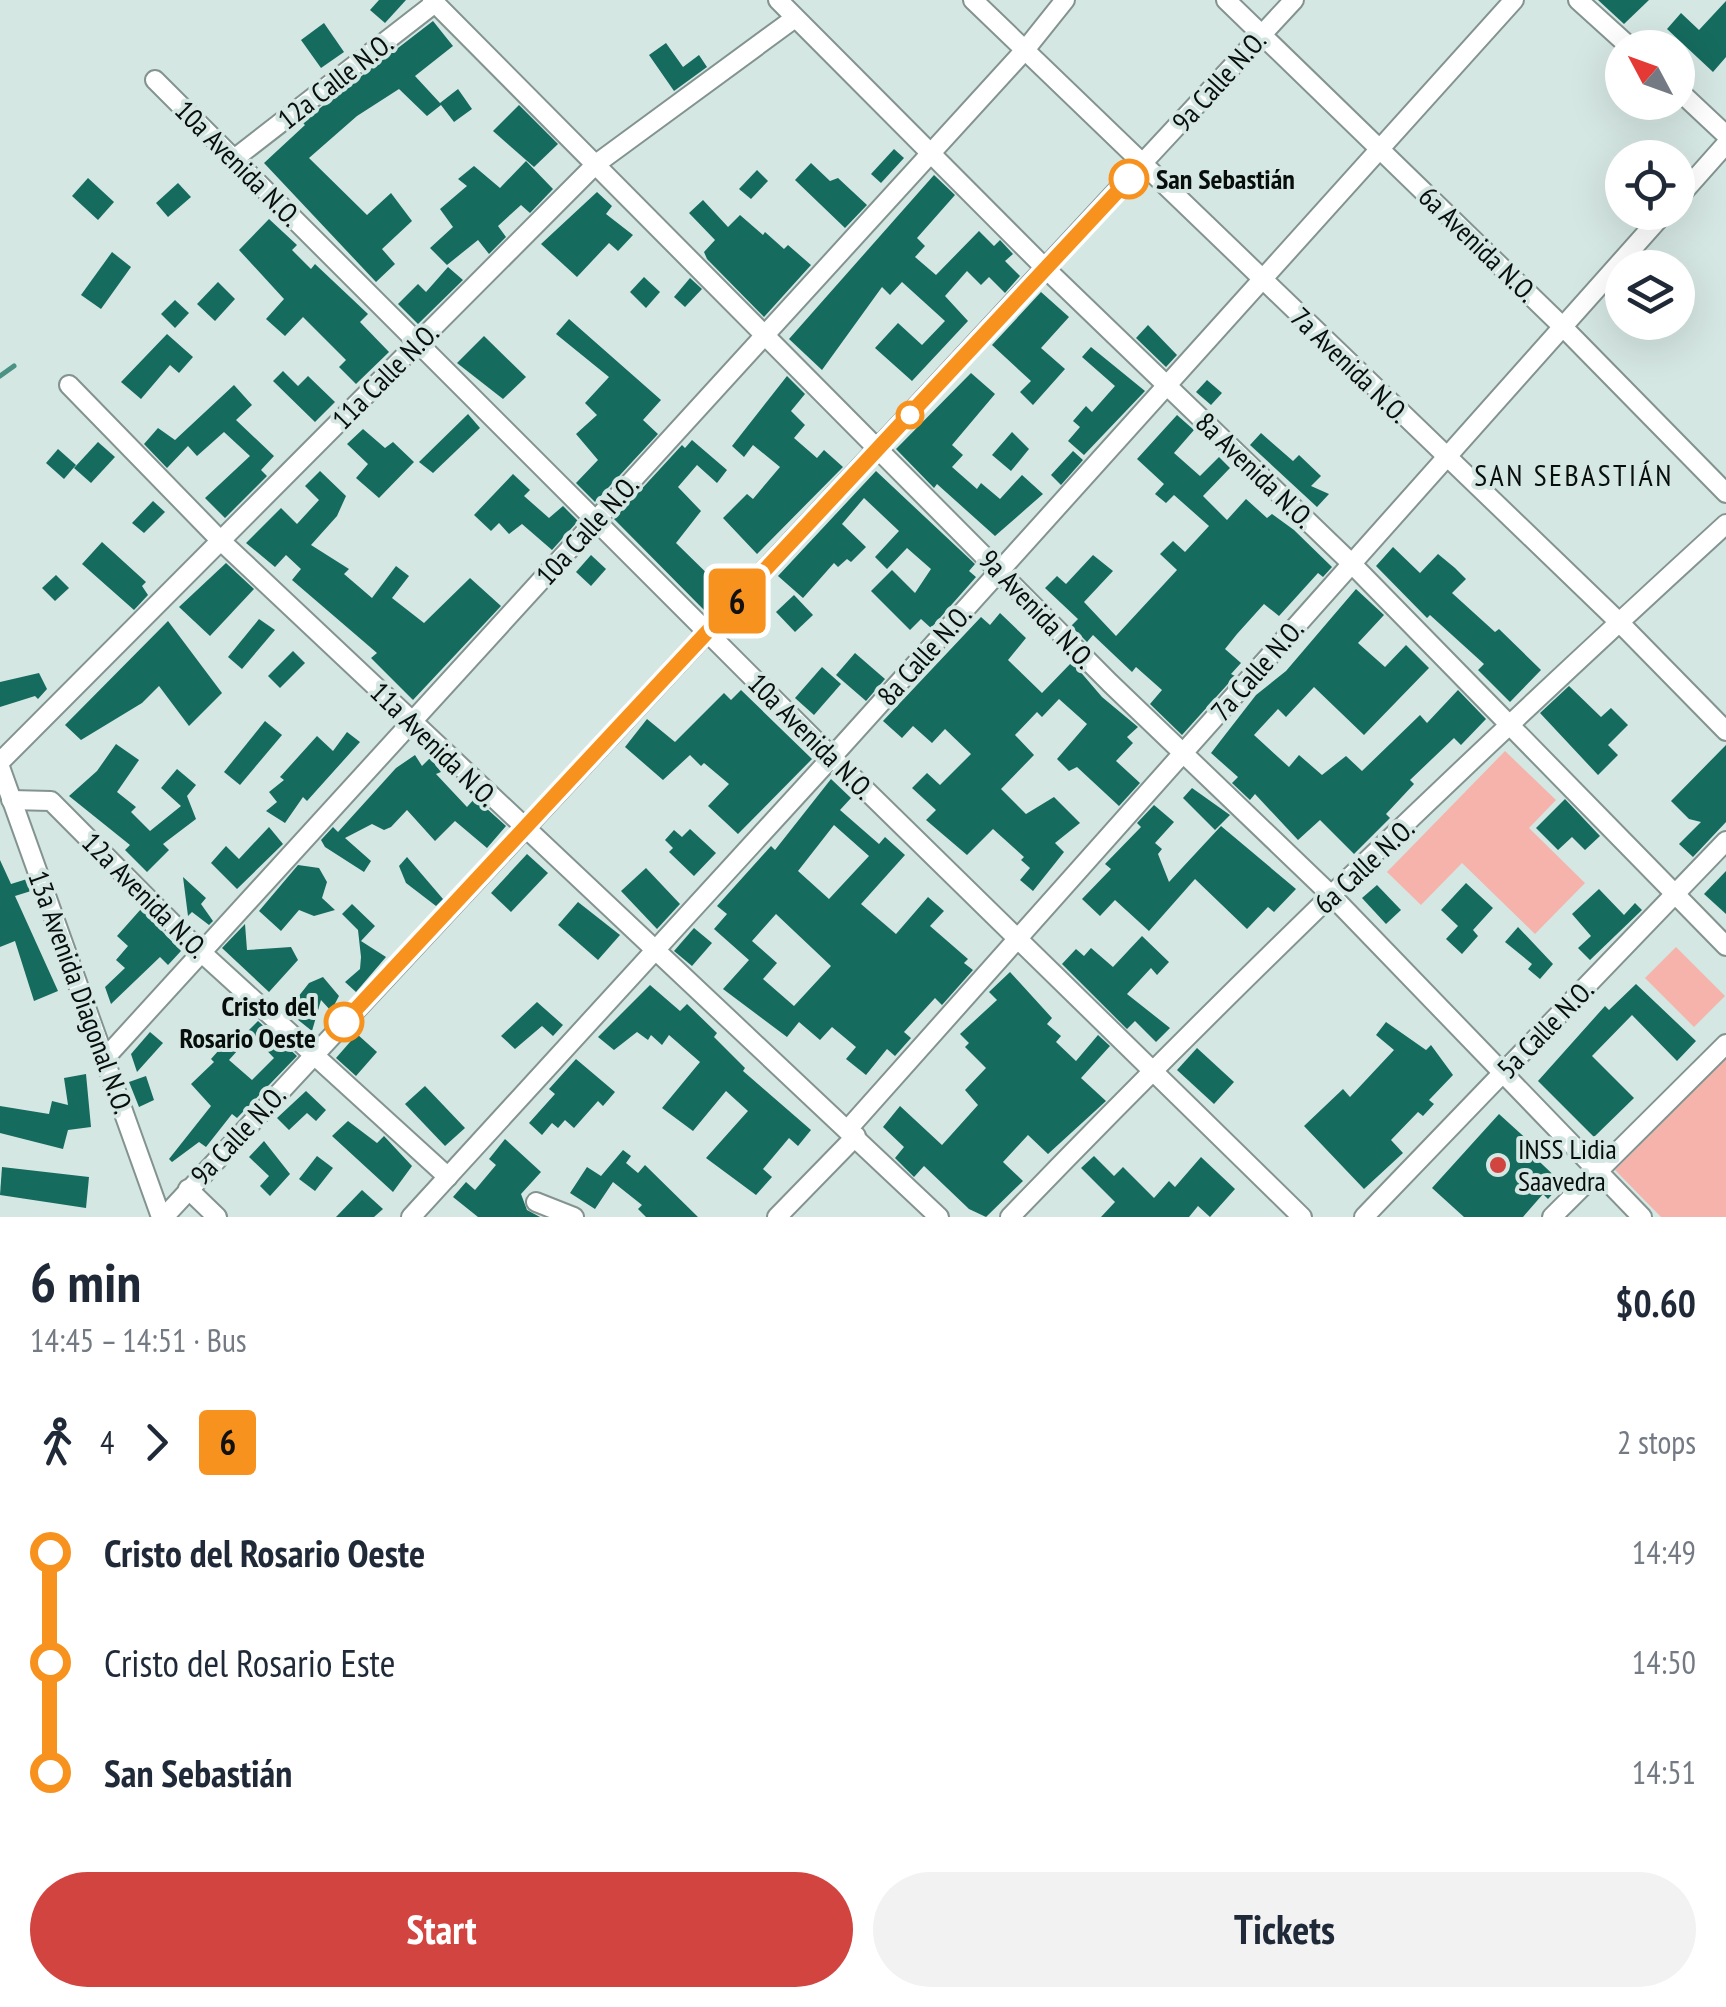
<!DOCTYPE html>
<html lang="en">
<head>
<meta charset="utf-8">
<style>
	body { margin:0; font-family:"PT Sans Narrow",sans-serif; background:#f2f2f3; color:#1f2937; height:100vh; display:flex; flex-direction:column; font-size:38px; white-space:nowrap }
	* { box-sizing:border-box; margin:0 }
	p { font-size:32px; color:#747a83 }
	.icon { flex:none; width:55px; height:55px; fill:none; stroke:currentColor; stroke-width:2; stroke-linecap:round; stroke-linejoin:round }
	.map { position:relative; height:1217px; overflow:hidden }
	.side { display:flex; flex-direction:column; background:#fff; flex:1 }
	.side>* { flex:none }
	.badge { padding:0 20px; border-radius:8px; font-size:35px; line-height:65px }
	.needle { width:65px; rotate:311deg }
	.controls { position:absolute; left:1605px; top:30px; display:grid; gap:20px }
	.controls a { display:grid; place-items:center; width:90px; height:90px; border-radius:50%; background:#fff; box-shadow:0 10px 40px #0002; font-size:50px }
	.map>.badge { position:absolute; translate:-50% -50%; box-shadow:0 0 0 5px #fff }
	.legs { display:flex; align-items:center; gap:15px; height:110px; padding:0 30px; font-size:32px }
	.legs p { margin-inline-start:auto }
	.head { display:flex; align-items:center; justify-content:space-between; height:170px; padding:0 30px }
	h1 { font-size:55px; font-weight:700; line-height:75px }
	.primary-button { display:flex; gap:20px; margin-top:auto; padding:20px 30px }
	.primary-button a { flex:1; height:115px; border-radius:60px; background:#d2443f; color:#fff; font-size:40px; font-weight:700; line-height:115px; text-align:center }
	.primary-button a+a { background:#f2f2f3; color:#1f2937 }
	ul { padding:0 30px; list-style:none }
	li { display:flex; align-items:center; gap:35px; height:110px; font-size:38px }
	li i { display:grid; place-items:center; width:15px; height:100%; margin:0 12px; background:currentColor }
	li i::after { content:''; width:25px; height:25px; margin:-12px; border:8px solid; border-radius:50%; background:#fff }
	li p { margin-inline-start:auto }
	li:first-child i { background:linear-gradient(#0000 50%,currentColor 0) }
	li:last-child i { background:linear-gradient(currentColor 50%,#0000 0) }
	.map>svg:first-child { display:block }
	.green { fill:#f5b3ac }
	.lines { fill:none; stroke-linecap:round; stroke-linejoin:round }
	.stream { stroke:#499284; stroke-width:5 }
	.building { fill:#156b5e; fill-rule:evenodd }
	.minor-casing { stroke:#839490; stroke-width:22 }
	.minor { stroke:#fff; stroke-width:18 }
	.line-1-casing { stroke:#fff; stroke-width:22 }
	.line-1 { stroke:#f7921f; stroke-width:15 }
	.stop-1-dot { fill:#fff; stroke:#f7921f; stroke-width:5 }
	.poi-dot { fill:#d2443f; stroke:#d5e7e3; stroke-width:4 }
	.labels { text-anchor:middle; stroke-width:8; stroke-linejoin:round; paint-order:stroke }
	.street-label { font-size:28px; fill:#080e0c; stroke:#d5e7e3 }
	.stop-label { font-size:28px; font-weight:bold; fill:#080e0c; stroke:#d5e7e3; text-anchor:start }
	.poi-label { font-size:28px; fill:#080e0c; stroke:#d5e7e3; text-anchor:start }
	.neighbourhood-label { font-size:30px; letter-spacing:2.5px; fill:#080e0c; stroke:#d5e7e3 }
</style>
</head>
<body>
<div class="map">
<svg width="1726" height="1217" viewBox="0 0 1726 1217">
	<rect width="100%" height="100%" fill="#d5e7e3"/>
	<g class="green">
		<path d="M1505,751L1556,800L1529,828L1585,883L1535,934L1462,863L1421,905L1387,872Z"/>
		<path d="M1676,947L1725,996L1694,1027L1645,978Z"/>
		<path d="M1726,1058V1217H1661L1615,1170Z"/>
	</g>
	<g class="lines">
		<path class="stream" d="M0,376L14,366"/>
	</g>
	<g class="building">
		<path d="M379,0H406L385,23L370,10Z"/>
		<path d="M1598,0H1649L1624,24Z"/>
		<path d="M1726,1V57L1713,72L1667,29L1681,13L1699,30Z"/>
		<path d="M433,21L453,46L415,76L440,103L458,89L472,109L454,122L441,105L427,116L399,89L357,116L309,158L367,215L391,193L412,221L382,249L395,264L376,282L264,163L305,125L302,122Z"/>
		<path d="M324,23L344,52L321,68L301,40Z"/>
		<path d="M666,43L683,67L699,55L707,67L674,91L649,55Z"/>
		<path d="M519,105L558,144L534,167L493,131Z"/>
		<path d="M894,149L904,158L881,183L871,174Z"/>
		<path d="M526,161L553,189L530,213L521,205L498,226L506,237L489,254L478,240L447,265L430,248L453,227L440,209L467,186L458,179L474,166L500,188Z"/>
		<path d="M811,163L830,181L838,178L867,205L845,228L795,180Z"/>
		<path d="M757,170L768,181L751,199L739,189Z"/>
		<path d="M934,175L955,195L917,238L925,246L915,257L936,275L979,231L994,246L1000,240L1013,254L1005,261L1020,276L1005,293L989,277L981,285L967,271L945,296L968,321L912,381L875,348L898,323L922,345L945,321L902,282L890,295L882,287L822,370L789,339Z"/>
		<path d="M88,178L114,202L98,220L72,196Z"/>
		<path d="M178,183L191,197L168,217L156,203Z"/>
		<path d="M597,192L612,206L606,214L633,235L618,251L609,243L577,277L541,244Z"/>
		<path d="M703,200L728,227L740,215L763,235L765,232L784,249L788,245L811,265L764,317L707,259L704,252L715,240L689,213Z"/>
		<path d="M269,219L297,245L292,250L311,269L315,264L368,314L360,322L389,352L356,384L339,367L346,360L303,317L285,336L266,319L284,299L239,250Z"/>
		<path d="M112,252L131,267L101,309L81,295Z"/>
		<path d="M448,267L463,280L418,324L398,304L418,284L426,292Z"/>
		<path d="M644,277L660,292L646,308L630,292Z"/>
		<path d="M690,278L702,289L685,307L674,297Z"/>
		<path d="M218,282L235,299L215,321L197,304Z"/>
		<path d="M1041,292L1069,317L1041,348L1065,369L1033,405L1020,392L1031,381L992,345Z"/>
		<path d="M175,300L189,313L175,328L161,314Z"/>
		<path d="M569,319L661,400L643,420L658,434L595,502L576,483L598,460L576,434L597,415L585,403L609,377L556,334Z"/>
		<path d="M1148,325L1177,355L1166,367L1136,338Z"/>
		<path d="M167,334L193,357L179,373L170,365L141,399L121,382Z"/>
		<path d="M484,336L526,377L503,399L457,363Z"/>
		<path d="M1091,347L1145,391L1084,455L1068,441L1080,427L1073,421L1086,406L1092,412L1115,386L1082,357Z"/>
		<path d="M283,371L298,386L308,376L335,402L315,422L273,381Z"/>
		<path d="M971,373L995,394L952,445L963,455L952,467L977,489L981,483L1000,499L1022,475L1043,494L995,536L937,484L934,488L896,449Z"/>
		<path d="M787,376L805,394L791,411L805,425L794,438L817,458L824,450L843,467L757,554L723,518L747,494L753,499L780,467L753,445L744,457L732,446Z"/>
		<path d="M1207,380L1222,393L1211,405L1196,392Z"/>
		<path d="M234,385L252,405L236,420L274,456L261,470L267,476L225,518L205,498L250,456L224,432L197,456L188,446L167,468L144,444L158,428L175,440Z"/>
		<path d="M468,414L480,428L433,473L419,462Z"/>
		<path d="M1177,415L1194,430L1174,453L1200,476L1219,457L1230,468L1203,496L1227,520L1246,499L1267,518L1272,514L1294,530L1332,567L1323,577L1318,573L1279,616L1264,604L1237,634L1225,649L1241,663L1231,674L1235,676L1182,735L1150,704L1162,690L1136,667L1132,672L1093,635L1087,642L1071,626L1078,619L1045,588L1057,576L1066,584L1093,555L1113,571L1084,602L1116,636L1177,570L1160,554L1173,541L1185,552L1209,526L1174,495L1166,503L1155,494L1164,484L1137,459Z"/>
		<path d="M363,429L385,448L393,442L414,462L379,498L356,478L368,464L347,444Z"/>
		<path d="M1012,432L1029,449L1011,471L992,455Z"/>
		<path d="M1261,433L1293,461L1299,455L1321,476L1311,486L1329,494L1317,507L1250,445Z"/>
		<path d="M692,440L727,470L717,483L697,465L678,487L701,511L676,543L725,591L706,612L614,519L682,445L685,448Z"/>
		<path d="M98,442L115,457L91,483L74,468Z"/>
		<path d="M58,449L76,465L64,479L46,463Z"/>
		<path d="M1073,451L1083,460L1061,485L1051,475Z"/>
		<path d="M320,471L346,496L337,516L311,545L349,569L344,574L372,598L396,566L409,576L392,598L424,623L470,578L501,606L413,700L371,658L377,653L292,580L301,569L286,555L275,567L246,543L281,508L297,524L319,500L305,486Z"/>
		<path d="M876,471L975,564L969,571L976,577L931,628L921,619L910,630L871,591L892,570L915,593L931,569L907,548L887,569L875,557L899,531L864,498L842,524L866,547L851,562L847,559L838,567L834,563L803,598L778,576Z"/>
		<path d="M513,474L530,490L524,496L549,518L563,506L578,521L552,550L522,524L509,534L499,523L491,531L474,515Z"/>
		<path d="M153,501L165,512L144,533L132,523Z"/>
		<path d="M102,542L146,582L142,586L148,595L134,610L82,564Z"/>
		<path d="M1393,547L1420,573L1438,554L1455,568L1466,579L1452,593L1495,632L1499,629L1541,670L1510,702L1478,670L1484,664L1430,615L1427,618L1376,566Z"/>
		<path d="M591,555L606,569L591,586L576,572Z"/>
		<path d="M226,563L254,589L210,636L179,607Z"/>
		<path d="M56,575L69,588L55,601L42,588Z"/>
		<path d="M1356,589L1384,615L1358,643L1385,667L1406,645L1429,668L1364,735L1314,687L1286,717L1278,709L1254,735L1289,767L1299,755L1322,775L1346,756L1362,771L1420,715L1427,723L1458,690L1486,719L1461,745L1454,738L1410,780L1414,784L1386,814L1390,818L1354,854L1320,820L1298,840L1255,794L1250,800L1232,783L1238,777L1211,753L1256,695L1286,671Z"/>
		<path d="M794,595L813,615L795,632L776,612Z"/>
		<path d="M1000,613L1026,638L1008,660L1042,693L1072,662L1102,697L1138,727L1127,737L1133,743L1116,761L1140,783L1119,806L1077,767L1069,771L1057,759L1087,724L1059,699L1042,717L1037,712L1015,735L1034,755L1001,789L1026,814L1054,797L1080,823L1055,843L1064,852L1033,891L1020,880L1030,868L1021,860L1024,857L993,829L967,855L926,820L936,810L912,788L927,773L940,785L971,754L945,729L932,743L913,726L902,738L883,721L981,617L990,625Z"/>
		<path d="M259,619L275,630L242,669L228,657Z"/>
		<path d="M168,621L222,693L189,726L159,686L142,703L81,740L65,725Z"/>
		<path d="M293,651L305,663L280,688L268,676Z"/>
		<path d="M855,653L885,679L866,701L836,675Z"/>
		<path d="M822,667L841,684L814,715L795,698Z"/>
		<path d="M39,673L47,689L38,699L35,696L0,707V682Z"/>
		<path d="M1569,686L1601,717L1611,708L1628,725L1608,745L1618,755L1598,775L1540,713Z"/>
		<path d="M741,690L812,759L738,834L708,806L729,784L704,763L701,766L690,755L663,780L625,747L647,719L675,742L724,693L731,700Z"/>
		<path d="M265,721L282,735L240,785L224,772Z"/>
		<path d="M347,732L360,742L307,801L303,797L285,823L266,811L277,802L269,792L284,780L280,777L317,736L333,751Z"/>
		<path d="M116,744L139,760L117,792L136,807L131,812L150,831L181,806L161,788L177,769L196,785L187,796L196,819L163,844L169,850L147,872L125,850L130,845L69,796L97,771Z"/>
		<path d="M1726,745V822L1693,857L1679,844L1701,822L1689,819L1671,801Z"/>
		<path d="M415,755L422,766L430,758L441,772L436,774L467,807L475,798L506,826L487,848L455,821L435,841L407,810L391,827L384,830L372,824L345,838L371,861L364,872L325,847L321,840L333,827L338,832L396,768Z"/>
		<path d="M831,779L851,798L840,810L879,844L885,837L905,855L861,904L896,934L928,897L944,911L930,926L968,959L964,963L973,970L942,1005L935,998L904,1032L911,1038L895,1056L887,1049L866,1075L846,1059L856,1047L832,1027L820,1040L799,1022L787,1037L723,989L749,960L714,929L727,914L717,906L771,846L775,850ZM834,825L869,856L829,899L798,871ZM776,914L831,966L794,1006L763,979L777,963L752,941Z"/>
		<path d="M1192,788L1230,815L1215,830L1183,798Z"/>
		<path d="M1565,799L1600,836L1585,850L1572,837L1558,850L1536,828Z"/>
		<path d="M1154,805L1174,822L1155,843L1162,849L1158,854L1169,882L1221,826L1296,889L1274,912L1268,907L1247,929L1195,879L1149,931L1115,900L1100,916L1082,899L1111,869L1105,864L1141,827L1137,823Z"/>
		<path d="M269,827L283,844L237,889L211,863L226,846L239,859Z"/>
		<path d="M690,829L716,853L694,876L669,852L673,848L665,840L674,830L682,837Z"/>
		<path d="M527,854L548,873L511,912L491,893Z"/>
		<path d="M407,857L443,899L436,906L406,883L399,866Z"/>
		<path d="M0,860L11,884L27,879L31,891L15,896L58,991L34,1001L15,941L0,947Z"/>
		<path d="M298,865L319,868L327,882L322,898L335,910L314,916L299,910L281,931L259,911Z"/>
		<path d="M646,868L680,904L657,929L621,891Z"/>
		<path d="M1726,871V914L1704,894Z"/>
		<path d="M183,877L206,898L201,904L213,921L209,925L192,912L188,916Z"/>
		<path d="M1466,883L1493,908L1473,930L1478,936L1462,954L1446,939L1458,926L1441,910Z"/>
		<path d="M1377,885L1401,910L1386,924L1362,898Z"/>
		<path d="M1599,889L1624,915L1635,903L1642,910L1590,960L1578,948L1591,936L1572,914Z"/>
		<path d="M578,902L620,935L598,960L558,925Z"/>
		<path d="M352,904L375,926L361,941L386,957L356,992L345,982L360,969L361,957L358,930L342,914Z"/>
		<path d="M141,909L181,951L168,965L160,957L111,1004L105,987L125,968L116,960L128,946L117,936Z"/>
		<path d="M245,924L247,950L291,947L298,960L269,992L222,948Z"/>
		<path d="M1518,927L1553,964L1540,979L1528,969L1532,964L1505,942Z"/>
		<path d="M694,928L712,943L692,966L674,951Z"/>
		<path d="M1142,936L1169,962L1157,975L1151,968L1127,994L1170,1028L1156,1042L1135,1021L1127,1029L1062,964L1076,949L1084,956L1091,948L1113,967Z"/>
		<path d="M1010,972L1052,1018L1047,1024L1061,1036L1056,1042L1076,1061L1098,1035L1110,1046L1081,1078L1106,1101L1048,1154L1028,1135L1003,1162L1023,1181L986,1217L969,1209L924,1166L914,1177L895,1158L904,1147L883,1127L900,1106L942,1145L978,1105L965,1090L986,1068L965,1047L969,1043L960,1034L997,1000L989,992Z"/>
		<path d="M323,977L339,996L331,1011L321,1000L312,1031L287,1011L309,983Z"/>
		<path d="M1636,984L1696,1041L1677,1061L1632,1015L1592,1056L1634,1098L1594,1137L1538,1081L1605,1006L1609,1010Z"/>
		<path d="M650,985L680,1011L687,1004L717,1033L714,1037L745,1068L743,1071L811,1130L798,1146L789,1138L763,1169L772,1177L756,1195L706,1158L748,1111L726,1091L693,1131L662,1108L700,1062L669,1035L662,1045L651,1035L648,1040L637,1032L614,1050L598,1037Z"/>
		<path d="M537,1002L563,1025L553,1036L542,1026L515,1049L501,1036Z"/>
		<path d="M258,1021L297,1056L237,1118L232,1114L206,1147L199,1142L172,1162L169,1159L211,1106L191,1084L214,1062L211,1059L227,1041L238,1050L229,1060L252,1080L274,1058L248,1031Z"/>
		<path d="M1386,1022L1426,1050L1431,1045L1453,1075L1429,1100L1434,1104L1423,1116L1418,1112L1391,1140L1403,1153L1364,1189L1304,1126L1343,1089L1350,1097L1394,1050L1376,1035Z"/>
		<path d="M150,1032L163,1043L137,1072L131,1054Z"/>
		<path d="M357,1034L377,1052L356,1076L336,1058Z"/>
		<path d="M1197,1048L1234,1082L1214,1104L1177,1070Z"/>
		<path d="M576,1059L615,1092L603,1106L598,1101L574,1128L565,1120L558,1128L552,1123L542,1135L529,1123L555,1094L549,1089Z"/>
		<path d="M86,1074L91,1127L68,1130L63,1149L0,1133V1106L49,1114L52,1101L68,1105L64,1078Z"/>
		<path d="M146,1076L154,1100L139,1107L129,1082Z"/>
		<path d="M425,1086L465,1128L445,1146L405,1104Z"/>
		<path d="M306,1091L326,1110L316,1121L307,1113L289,1130L277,1118Z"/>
		<path d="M1499,1114L1530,1142L1525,1148L1562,1183L1548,1199L1543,1194L1523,1217H1464L1432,1188Z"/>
		<path d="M348,1121L377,1143L384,1136L412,1166L393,1192L332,1136Z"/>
		<path d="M505,1139L541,1172L521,1194L527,1210L540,1217H478L453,1197L466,1182L475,1190L496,1165L489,1159Z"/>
		<path d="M264,1141L290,1174L270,1196L260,1186L269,1176L249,1157Z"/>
		<path d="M623,1150L631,1156L626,1163L638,1173L645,1165L698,1217H646L638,1209L642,1205L613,1182L595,1209L570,1193L587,1167L601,1176Z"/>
		<path d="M317,1156L333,1168L315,1191L299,1179Z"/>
		<path d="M1094,1156L1114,1176L1123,1167L1154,1198L1169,1181L1175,1187L1201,1157L1235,1189L1210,1217L1198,1206L1189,1217H1101L1115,1202L1081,1168Z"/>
		<path d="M2,1167L89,1177L86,1208L0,1195Z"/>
		<path d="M362,1190L383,1209L374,1217H336Z"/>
	</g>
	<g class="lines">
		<g class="minor-casing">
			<g id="minor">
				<path d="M432,0L1110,683L1331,895L1642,1217"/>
				<path d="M778,0L1046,269L1350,562L1726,946"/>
				<path d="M973,0L1620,623L1726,731"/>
				<path d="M1226,0L1562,326L1726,493"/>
				<path d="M1578,0L1631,48"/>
				<path d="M155,80L832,757L1302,1217"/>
				<path d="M1678,90L1726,135"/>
				<path d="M234,159L435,3"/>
				<path d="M1678,198L1726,144"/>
				<path d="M69,385L221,541L939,1217"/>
				<path d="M0,762L596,164L795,18"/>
				<path d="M0,767L161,1217"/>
				<path d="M11,800L51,801L201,952L448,1177"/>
				<path d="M106,1057L1025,50L1065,0"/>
				<path d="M849,1128L1665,212"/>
				<path d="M188,1189L217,1217"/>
				<path d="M536,1202L574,1217"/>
				<path d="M164,1217L1294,0"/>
				<path d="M411,1217L832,757L1514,0"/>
				<path d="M777,1217L856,1136"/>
				<path d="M1010,1217C1240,978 1481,748 1726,524"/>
				<path d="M1364,1217L1726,841"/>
				<path d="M1552,1217L1726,1044"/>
			</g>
		</g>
		<use href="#minor" class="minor"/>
	</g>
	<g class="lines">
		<g class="line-1-casing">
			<path id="line-1" d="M344,1022L1129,179"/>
		</g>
		<use href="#line-1" class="line-1"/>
	</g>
	<g class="stop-1-dot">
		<circle cx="1129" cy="179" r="18"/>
		<circle cx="910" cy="415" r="12"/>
		<circle cx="344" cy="1022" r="18"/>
	</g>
	<circle class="poi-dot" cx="1498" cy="1165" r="10"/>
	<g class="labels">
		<g class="street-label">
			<text transform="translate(335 81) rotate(-38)" y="10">12a Calle N.O.</text>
			<text transform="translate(1219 81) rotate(-48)" y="10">9a Calle N.O.</text>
			<text transform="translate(238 163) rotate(45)" y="10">10a Avenida N.O.</text>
			<text transform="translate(1478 244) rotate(44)" y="10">6a Avenida N.O.</text>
			<text transform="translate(1350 365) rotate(44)" y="10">7a Avenida N.O.</text>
			<text transform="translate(385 376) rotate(-45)" y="10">11a Calle N.O.</text>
			<text transform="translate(1255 470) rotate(44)" y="10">8a Avenida N.O.</text>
			<text transform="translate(587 530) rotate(-48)" y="10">10a Calle N.O.</text>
			<text transform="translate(1037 609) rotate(46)" y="10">9a Avenida N.O.</text>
			<text transform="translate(924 655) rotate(-48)" y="10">8a Calle N.O.</text>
			<text transform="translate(1257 670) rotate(-49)" y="10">7a Calle N.O.</text>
			<text transform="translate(811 736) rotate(45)" y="10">10a Avenida N.O.</text>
			<text transform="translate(434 744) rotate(44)" y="10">11a Avenida N.O.</text>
			<text transform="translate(1364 866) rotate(-43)" y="10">6a Calle N.O.</text>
			<text transform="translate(145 895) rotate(45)" y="10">12a Avenida N.O.</text>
			<text transform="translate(81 992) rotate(70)" y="10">13a Avenida Diagonal N.O.</text>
			<text transform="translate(1545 1029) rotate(-46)" y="10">5a Calle N.O.</text>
			<text transform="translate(238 1135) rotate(-47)" y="10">9a Calle N.O.</text>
		</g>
		<g class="stop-label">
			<text x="1156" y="189">San Sebastián</text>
			<text x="316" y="1016" text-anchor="end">Cristo del<tspan x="316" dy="32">Rosario Oeste</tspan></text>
		</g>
		<g class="poi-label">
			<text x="1518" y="1159">INSS Lidia<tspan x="1518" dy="32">Saavedra</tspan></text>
		</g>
		<g class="neighbourhood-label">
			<text x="1574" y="486">SAN SEBASTIÁN</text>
		</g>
	</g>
</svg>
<div class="controls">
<a><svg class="needle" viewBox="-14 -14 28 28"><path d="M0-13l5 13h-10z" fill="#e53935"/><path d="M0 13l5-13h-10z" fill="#747a83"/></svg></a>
<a><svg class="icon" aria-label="locate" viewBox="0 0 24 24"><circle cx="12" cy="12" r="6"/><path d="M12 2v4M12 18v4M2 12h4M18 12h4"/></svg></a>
<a><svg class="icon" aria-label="layers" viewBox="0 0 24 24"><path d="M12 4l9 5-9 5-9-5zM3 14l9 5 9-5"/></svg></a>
</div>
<b class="badge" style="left:737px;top:601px;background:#f7921f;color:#111">6</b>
</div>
<section class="side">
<div class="head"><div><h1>6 min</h1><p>14:45 – 14:51 · Bus</p></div><b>$0.60</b></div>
<div class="legs"><svg class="icon" aria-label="walk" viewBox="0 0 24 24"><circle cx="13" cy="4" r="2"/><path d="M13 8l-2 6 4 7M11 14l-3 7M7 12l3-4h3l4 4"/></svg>4<svg class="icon" aria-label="forward" viewBox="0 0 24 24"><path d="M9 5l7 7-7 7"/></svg><b class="badge" style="background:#f7921f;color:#111">6</b><p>2 stops</p></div>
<ul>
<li><i style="color:#f7921f"></i><b>Cristo del Rosario Oeste</b><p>14:49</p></li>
<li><i style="color:#f7921f"></i><span>Cristo del Rosario Este</span><p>14:50</p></li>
<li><i style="color:#f7921f"></i><b>San Sebastián</b><p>14:51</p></li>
</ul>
<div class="primary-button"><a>Start</a><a>Tickets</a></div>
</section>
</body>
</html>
